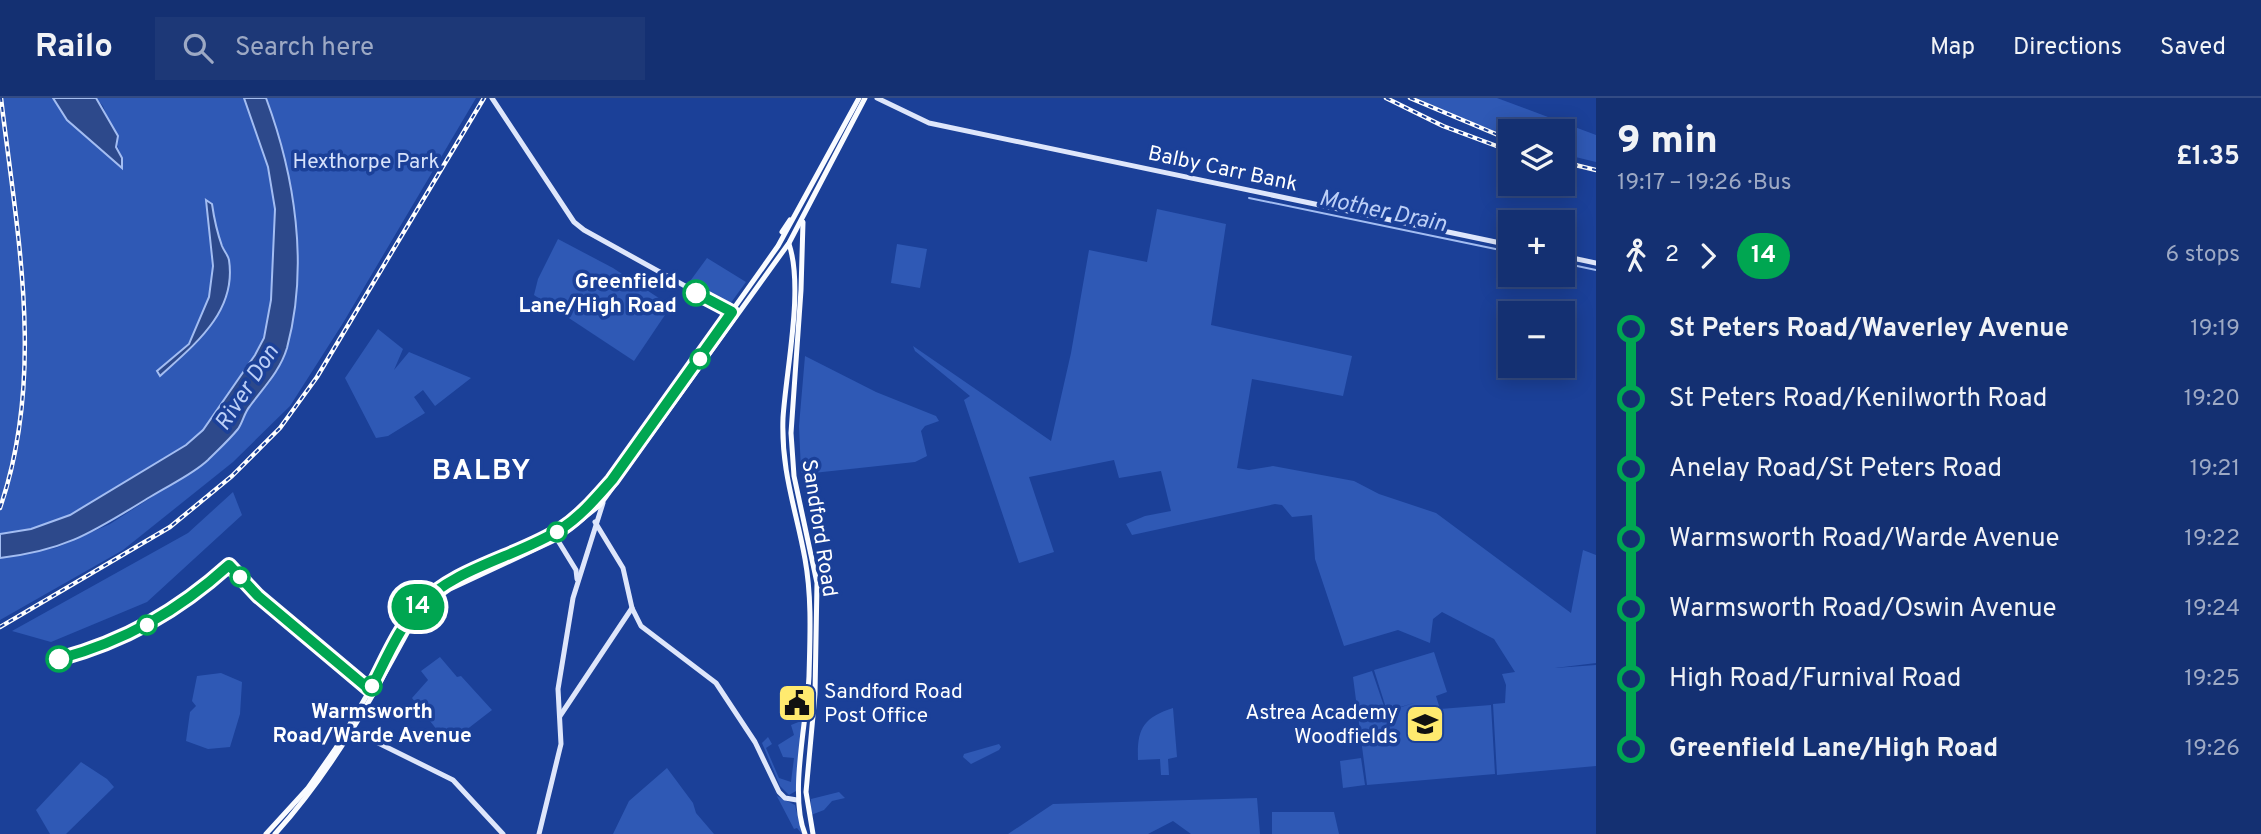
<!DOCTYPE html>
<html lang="en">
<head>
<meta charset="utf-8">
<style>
	body { margin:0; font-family:Overpass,sans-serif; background:#1d3877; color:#f1f3f6; height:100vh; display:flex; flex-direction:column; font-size:26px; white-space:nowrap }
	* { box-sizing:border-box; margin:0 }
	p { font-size:23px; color:#9da9c4 }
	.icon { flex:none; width:38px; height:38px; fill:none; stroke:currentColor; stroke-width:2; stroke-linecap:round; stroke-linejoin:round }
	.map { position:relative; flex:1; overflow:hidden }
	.sheet { display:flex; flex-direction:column; background:#143072; width:665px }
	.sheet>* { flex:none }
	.badge { padding:0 14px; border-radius:23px; font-size:24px; line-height:46px }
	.fabs { position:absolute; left:1498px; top:21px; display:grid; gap:14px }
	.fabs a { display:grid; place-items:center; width:77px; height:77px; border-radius:0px; background:#143072; box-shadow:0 4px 18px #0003,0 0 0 2px #334b84; font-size:35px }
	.map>.badge { position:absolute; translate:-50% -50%; box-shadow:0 0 0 4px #fff }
	.legs { display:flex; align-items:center; gap:10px; height:77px; padding:0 21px; font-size:23px }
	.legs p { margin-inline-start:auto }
	.head { display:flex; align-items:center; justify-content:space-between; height:119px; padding:0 21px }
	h1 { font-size:38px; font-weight:800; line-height:52px }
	ul { padding:0 21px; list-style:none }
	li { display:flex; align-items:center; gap:24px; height:70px; font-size:26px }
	li i { display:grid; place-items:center; width:10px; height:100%; margin:0 9px; background:currentColor }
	li i::after { content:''; width:18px; height:18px; margin:-9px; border:5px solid; border-radius:50%; background:#143072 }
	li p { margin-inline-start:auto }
	li:first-child i { background:linear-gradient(#0000 50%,currentColor 0) }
	li:last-child i { background:linear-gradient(currentColor 50%,#0000 0) }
	header { display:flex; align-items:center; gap:42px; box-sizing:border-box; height:98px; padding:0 35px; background:#143072; border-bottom:2px solid #334b84 }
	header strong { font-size:33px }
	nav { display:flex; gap:38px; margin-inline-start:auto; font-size:24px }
	.search { width:490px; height:63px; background:#1d3877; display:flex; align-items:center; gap:18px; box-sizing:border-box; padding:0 24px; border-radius:0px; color:#9da9c4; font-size:26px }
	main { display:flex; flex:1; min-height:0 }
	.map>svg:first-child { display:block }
	.green { fill:#2f59b5 }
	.water { fill:#2d498b; stroke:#a3bdf2; stroke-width:2 }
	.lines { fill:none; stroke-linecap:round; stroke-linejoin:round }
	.stream { stroke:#a3bdf2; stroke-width:2 }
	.secondary { stroke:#dee6fb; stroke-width:5 }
	.primary { stroke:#f9fbff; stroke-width:5 }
	.rail-casing { stroke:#fff; stroke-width:4.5 }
	.rail { stroke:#1b4098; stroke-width:2; stroke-dasharray:5; stroke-linecap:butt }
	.line-1-casing { stroke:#fff; stroke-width:16 }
	.line-1 { stroke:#00a651; stroke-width:10 }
	.stop-1-dot { fill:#fff; stroke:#00a651; stroke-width:3.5 }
	.labels { text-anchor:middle; stroke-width:7; stroke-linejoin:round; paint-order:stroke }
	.park-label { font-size:21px; fill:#d7e2fb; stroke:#1b4098 }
	.street-label { font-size:21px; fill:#fff; stroke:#1b4098 }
	.stop-label { font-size:21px; font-weight:bold; fill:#fff; stroke:#1b4098; text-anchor:end }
	.poi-label { font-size:21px; fill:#fff; stroke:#1b4098; text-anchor:start }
	.water-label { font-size:23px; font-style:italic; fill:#bccff7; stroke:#1b4098 }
	.district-label { font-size:28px; font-weight:bold; letter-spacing:2px; fill:#fff; stroke:#1b4098 }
</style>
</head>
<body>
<header>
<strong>Railo</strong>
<div class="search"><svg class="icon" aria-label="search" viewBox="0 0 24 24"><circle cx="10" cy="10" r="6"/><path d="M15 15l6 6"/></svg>Search here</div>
<nav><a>Map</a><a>Directions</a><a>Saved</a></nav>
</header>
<main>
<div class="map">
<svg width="1596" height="736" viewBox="0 0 1596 736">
	<rect width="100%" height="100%" fill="#1b4098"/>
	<g class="green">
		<path d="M0,0H53L67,22L122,60L103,8L96,0H244L268,69L275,111L271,202L264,240L255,257L203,332L186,347L70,417L31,431L0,436Z"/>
		<path d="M266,0H476L343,225L290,308L233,364L123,452L0,522V460L56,450L110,426L169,388L207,363L239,330L248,310L270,284L286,252L297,159L295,113L289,79Z"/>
		<path d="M1416,0H1497L1596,37V64L1563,56V33H1510V40Z"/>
		<path d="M1157,111L1226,126L1211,227L1352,258L1343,298L1252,281L1237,370L1249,372L1273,368L1354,383L1379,396L1436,415L1571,515L1583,452L1596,457V565L1555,570L1596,567V668L1497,677L1493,606L1505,605L1506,587L1502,576L1515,574L1494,541L1442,514L1433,521L1430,545L1398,532L1344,548L1315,461L1312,417L1292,419L1282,407L1275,406L1132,437L1126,426L1145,418L1171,413L1161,373L1119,380L1114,362L1029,379L1054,454L1019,465L964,302L970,298L915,253L913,248L1051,343L1071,255L1089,152L1147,164Z"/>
		<path d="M558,141L613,170L671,208L634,263L534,197L538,181Z"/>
		<path d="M897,146L927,151L920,190L891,185Z"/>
		<path d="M707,160L746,184L730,206L688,186Z"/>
		<path d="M378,231L403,251L394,272L409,254L471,280L435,308L423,292L414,299L425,315L388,338L376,340L345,280Z"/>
		<path d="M805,258L876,294L936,318L939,323L925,328L921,333L927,358L915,364L804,376L801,374L799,328Z"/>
		<path d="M233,394L242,417L147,504L51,544L12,533L188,435Z"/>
		<path d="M1434,554L1447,594L1436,598L1440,611L1491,607L1495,676L1367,687L1353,579L1372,573L1386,614L1417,604L1387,613L1374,572Z"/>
		<path d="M440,559L457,579L461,578L492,612L448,646L412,600L428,582L421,573Z"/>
		<path d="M221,575L242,584L240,616L230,649L208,651L186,643L190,614L196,608L192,603L197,578Z"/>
		<path d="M1173,610L1177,659L1168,661L1169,677H1161L1160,661L1138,662C1137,632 1142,620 1173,610Z"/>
		<path d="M801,623L804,627L796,693L789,697L780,688L762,645L768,639L772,646L766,650L779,680L791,684L794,660L783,659L778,647L794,637L791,627Z"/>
		<path d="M999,646L1001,649L999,652L971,666L963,659L964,656Z"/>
		<path d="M1361,660L1365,687L1343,690L1340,663Z"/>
		<path d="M81,664L107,681L114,689L66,736H50L36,712Z"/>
		<path d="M667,670L693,705L696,715L714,736H613L629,703Z"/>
		<path d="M768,681L777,698L795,707L802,736L797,730L794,731Z"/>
		<path d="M839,694L845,700L832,703L824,712L811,717V701Z"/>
		<path d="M1257,700L1260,736H1191L1173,723L1148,736H1008L1053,706Z"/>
		<path d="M1272,714H1334L1339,736H1272Z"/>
	</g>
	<g class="water">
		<path d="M53,0H96L118,38L116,49L122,60V70L67,22Z"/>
		<path d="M244,0H266C295,78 309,168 287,250C280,273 264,289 250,308C244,315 243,324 238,331C229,342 218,352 208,362C192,377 169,387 150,399C94,433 68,452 0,460V436L31,431L70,417L186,347L203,332L255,257L264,240L271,202L275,111L268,69Z"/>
		<path d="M206,102L212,106C214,120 217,134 222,148C224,153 228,157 229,162C237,214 194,247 160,278L157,273L189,246L209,199L213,168Z"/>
	</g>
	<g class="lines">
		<g class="stream">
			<path d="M1249,100L1510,154"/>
			<path d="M1563,165L1596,172"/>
		</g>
		<g class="secondary">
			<path d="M492,0L574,124L584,132L732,214"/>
			<path d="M877,0L929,25L1510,147"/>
			<path d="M1563,158L1596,165"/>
			<path d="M595,424L623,470L632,510L641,528L716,585L755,644L779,694L785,700L797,702"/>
			<path d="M557,441L576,472L577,481"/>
			<path d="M560,618L632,510"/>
			<path d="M354,633L453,682L503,736"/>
			<path d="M539,736L561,646L558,591L573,500L603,405"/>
		</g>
		<g class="primary">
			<path d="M803,124L801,192L791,335L794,378L817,485L815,596L806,694L813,736"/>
			<path d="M782,134L790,122"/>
			<path d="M789,146C804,190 786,272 783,320C781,374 796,411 805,461C812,499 810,540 809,578C807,622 789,697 805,736"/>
			<path d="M266,736L308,690L336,650L419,508L447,486L559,432L591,406L612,382L778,148L859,0"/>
			<path d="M275,736C333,672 372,600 413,524L430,505L450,491L557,441L600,407L789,145L865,0"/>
		</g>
		<g class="rail-casing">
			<g id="rail">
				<path d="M1386,0L1443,28L1510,53"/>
				<path d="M1410,0L1510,42"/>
				<path d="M1563,64L1596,72"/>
				<path d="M0,410C46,276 17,136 1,0"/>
				<path d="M0,529L170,429L232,378L280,330L317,279L484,0"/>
			</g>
		</g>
		<use href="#rail" class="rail"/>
	</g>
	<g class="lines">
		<g class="line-1-casing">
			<path id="line-1" d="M59,561C125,543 178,513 229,467L258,498L370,592C385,564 398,531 419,508C456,469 517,459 561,431C581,418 596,400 612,382L732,214L696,195"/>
		</g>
		<use href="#line-1" class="line-1"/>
	</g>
	<defs>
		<g id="civic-square" transform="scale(2.0125)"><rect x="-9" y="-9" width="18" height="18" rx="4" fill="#ffea6f" stroke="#1b4098"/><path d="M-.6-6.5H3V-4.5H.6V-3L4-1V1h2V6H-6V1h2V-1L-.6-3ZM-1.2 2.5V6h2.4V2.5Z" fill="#111"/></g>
		<g id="school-square" transform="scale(2.0125)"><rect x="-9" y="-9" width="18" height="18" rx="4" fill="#ffea6f" stroke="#1b4098"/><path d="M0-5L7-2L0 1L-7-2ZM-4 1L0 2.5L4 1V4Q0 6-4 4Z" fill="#111"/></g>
	</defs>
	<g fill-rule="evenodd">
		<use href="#civic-square" x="797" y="605"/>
		<use href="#school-square" x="1425" y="626"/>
	</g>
	<g class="stop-1-dot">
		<circle cx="696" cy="195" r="12"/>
		<circle cx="700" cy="261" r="9"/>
		<circle cx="557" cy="434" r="9"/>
		<circle cx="240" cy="479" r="9"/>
		<circle cx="147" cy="527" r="9"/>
		<circle cx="59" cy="561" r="12"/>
		<circle cx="372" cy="588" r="9"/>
	</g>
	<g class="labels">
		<g class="park-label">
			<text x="366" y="70">Hexthorpe Park</text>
		</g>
		<g class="street-label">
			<text transform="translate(1223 70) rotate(12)" y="7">Balby Carr Bank</text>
			<text transform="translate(820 430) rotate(81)" y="7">Sandford Road</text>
		</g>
		<g class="stop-label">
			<text x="677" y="190">Greenfield<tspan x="677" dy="24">Lane/High Road</tspan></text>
			<text x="372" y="620" text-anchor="middle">Warmsworth<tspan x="372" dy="24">Road/Warde Avenue</tspan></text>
		</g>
		<g class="poi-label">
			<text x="824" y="600">Sandford Road<tspan x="824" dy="24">Post Office</tspan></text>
			<text x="1398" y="621" text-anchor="end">Astrea Academy<tspan x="1398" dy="24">Woodfields</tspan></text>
		</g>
		<g class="water-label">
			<text transform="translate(1383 112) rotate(12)" y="8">Mother Drain</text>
			<text transform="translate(246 289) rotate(-57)" y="8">River Don</text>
		</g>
		<g class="district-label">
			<text x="482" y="381">BALBY</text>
		</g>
	</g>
</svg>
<div class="fabs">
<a><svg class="icon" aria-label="layers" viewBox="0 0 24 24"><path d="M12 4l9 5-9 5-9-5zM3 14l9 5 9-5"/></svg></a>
<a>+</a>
<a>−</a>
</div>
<b class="badge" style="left:418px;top:509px;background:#00a651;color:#fff">14</b>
</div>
<section class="sheet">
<div class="head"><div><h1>9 min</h1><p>19:17 – 19:26 · Bus</p></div><b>£1.35</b></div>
<div class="legs"><svg class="icon" aria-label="walk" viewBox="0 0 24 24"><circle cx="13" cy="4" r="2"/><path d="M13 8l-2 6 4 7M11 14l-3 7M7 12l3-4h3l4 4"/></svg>2<svg class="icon" aria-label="forward" viewBox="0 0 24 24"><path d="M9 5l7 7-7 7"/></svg><b class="badge" style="background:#00a651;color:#fff">14</b><p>6 stops</p></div>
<ul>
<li><i style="color:#00a651"></i><b>St Peters Road/Waverley Avenue</b><p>19:19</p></li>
<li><i style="color:#00a651"></i><span>St Peters Road/Kenilworth Road</span><p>19:20</p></li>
<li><i style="color:#00a651"></i><span>Anelay Road/St Peters Road</span><p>19:21</p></li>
<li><i style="color:#00a651"></i><span>Warmsworth Road/Warde Avenue</span><p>19:22</p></li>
<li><i style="color:#00a651"></i><span>Warmsworth Road/Oswin Avenue</span><p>19:24</p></li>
<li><i style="color:#00a651"></i><span>High Road/Furnival Road</span><p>19:25</p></li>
<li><i style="color:#00a651"></i><b>Greenfield Lane/High Road</b><p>19:26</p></li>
</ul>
</section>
</main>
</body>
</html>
